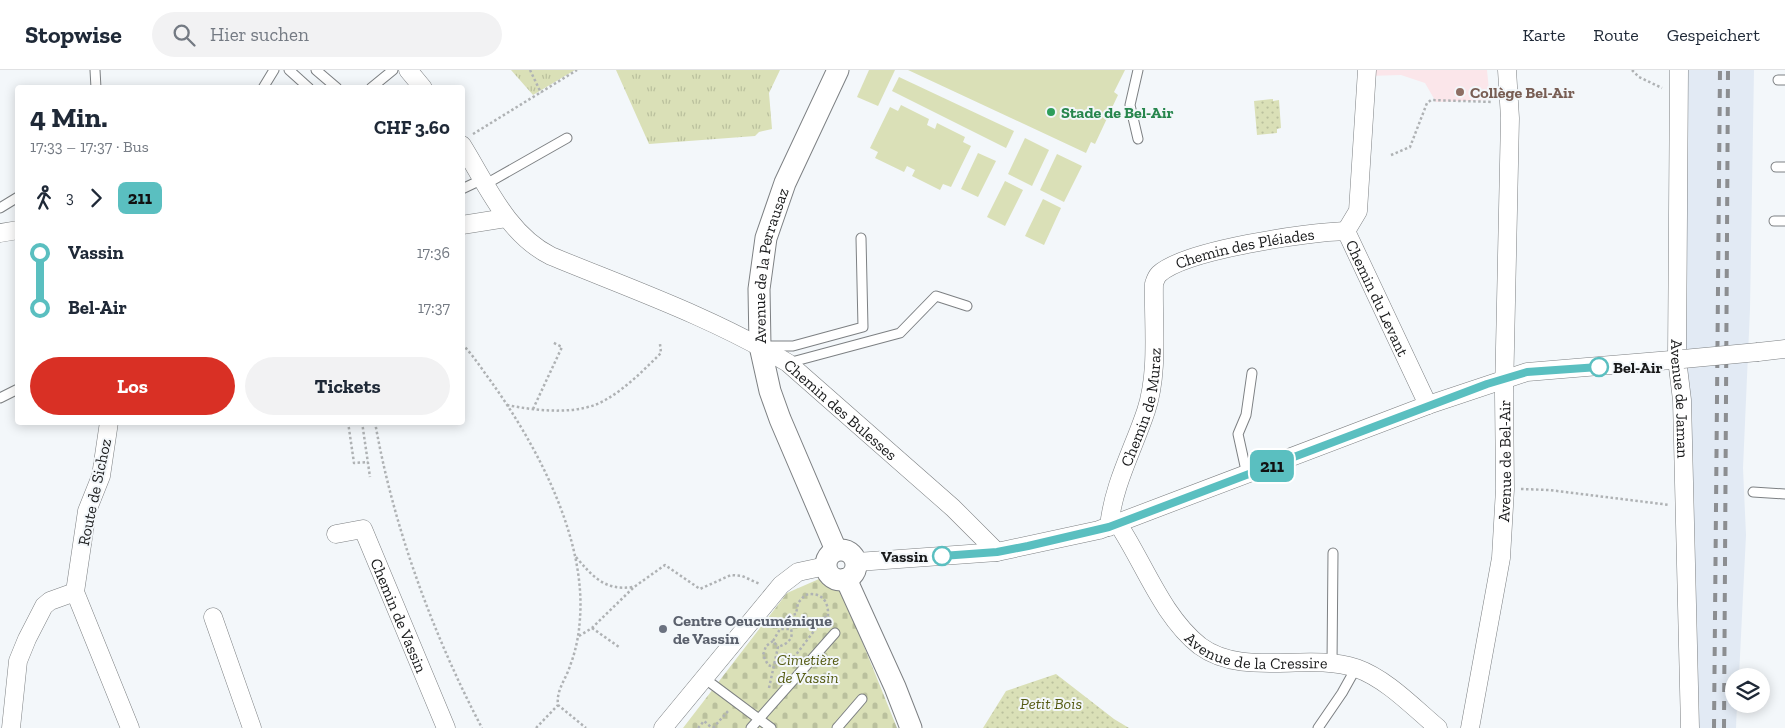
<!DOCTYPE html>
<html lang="de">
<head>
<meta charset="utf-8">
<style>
	body { margin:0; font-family:"Zilla Slab",serif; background:#f2f2f3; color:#1f2937; height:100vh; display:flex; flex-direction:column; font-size:19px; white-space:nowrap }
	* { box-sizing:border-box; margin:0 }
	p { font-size:16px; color:#747a83 }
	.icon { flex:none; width:28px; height:28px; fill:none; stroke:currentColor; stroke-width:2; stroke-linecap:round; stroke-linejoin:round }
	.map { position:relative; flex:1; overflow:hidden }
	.panel { position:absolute; left:15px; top:15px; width:450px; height:340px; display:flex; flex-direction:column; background:#fff; border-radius:5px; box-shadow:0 2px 12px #0003 }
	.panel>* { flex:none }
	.badge { padding:0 10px; border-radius:8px; font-size:18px; line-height:32px }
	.buttons { position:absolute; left:1725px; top:598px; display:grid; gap:10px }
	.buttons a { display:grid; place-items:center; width:45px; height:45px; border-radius:50%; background:#fff; box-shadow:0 2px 12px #0003; font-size:25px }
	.map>.badge { position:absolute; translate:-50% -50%; box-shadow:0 0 0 2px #fff }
	.legs { display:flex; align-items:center; gap:8px; height:55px; padding:0 15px; font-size:16px }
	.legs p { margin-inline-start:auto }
	.head { display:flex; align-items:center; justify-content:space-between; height:85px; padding:0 15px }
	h1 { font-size:28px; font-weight:700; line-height:38px }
	.action { display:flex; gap:10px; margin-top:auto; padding:10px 15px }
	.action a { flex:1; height:58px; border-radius:30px; background:#d93025; color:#fff; font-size:20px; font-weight:700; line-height:58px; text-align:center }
	.action a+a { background:#f2f2f3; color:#1f2937 }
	ul { padding:0 15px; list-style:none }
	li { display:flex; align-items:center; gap:18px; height:55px; font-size:19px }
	li i { display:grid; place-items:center; width:8px; height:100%; margin:0 6px; background:currentColor }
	li i::after { content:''; width:12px; height:12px; margin:-6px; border:4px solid; border-radius:50%; background:#fff }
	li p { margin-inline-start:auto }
	li:first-child i { background:linear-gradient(#0000 50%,currentColor 0) }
	li:last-child i { background:linear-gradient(currentColor 50%,#0000 0) }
	header { display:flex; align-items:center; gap:30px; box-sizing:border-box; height:70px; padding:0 25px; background:#fff; border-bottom:1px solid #e0e1e3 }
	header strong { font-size:24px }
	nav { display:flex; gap:28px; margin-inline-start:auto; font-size:18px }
	.search { width:350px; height:45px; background:#f2f2f3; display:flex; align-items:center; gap:12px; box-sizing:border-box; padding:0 18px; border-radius:28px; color:#747a83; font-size:19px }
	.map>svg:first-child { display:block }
	.education { fill:#fbe6ea }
	.built { fill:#e2eaf4 }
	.grass { fill:url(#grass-tufts) }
	.cemetery { fill:url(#cemetery-stones) }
	.park { fill:url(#park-dots) }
	.garden { fill:#dae0b7 }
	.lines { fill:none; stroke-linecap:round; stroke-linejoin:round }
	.service-casing { stroke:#7d8083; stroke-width:11 }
	.minor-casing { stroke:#7d8083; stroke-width:19 }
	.tertiary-casing { stroke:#7d8083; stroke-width:23 }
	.path { stroke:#afb2b4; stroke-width:2.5; stroke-dasharray:2.5 2.5; stroke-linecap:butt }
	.service { stroke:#fff; stroke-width:9 }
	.minor { stroke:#fff; stroke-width:18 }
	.tertiary { stroke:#fff; stroke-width:21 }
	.rail { stroke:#8c8e91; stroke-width:4; stroke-dasharray:9 9; stroke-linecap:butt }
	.minor-bridge-casing { stroke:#7d8083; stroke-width:19; stroke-linecap:butt }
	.minor-bridge { stroke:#fff; stroke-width:18 }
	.line-1-casing { stroke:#fff; stroke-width:11 }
	.line-1 { stroke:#5abfc0; stroke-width:8 }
	.education-dot { fill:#8d6e63; stroke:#f3f7fa; stroke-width:2 }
	.leisure-dot { fill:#2e9e5b; stroke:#f3f7fa; stroke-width:2 }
	.stop-1-dot { fill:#fff; stroke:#5abfc0; stroke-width:2.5 }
	.worship-dot { fill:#6b7280; stroke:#f3f7fa; stroke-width:2 }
	.labels { text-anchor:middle; stroke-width:4; stroke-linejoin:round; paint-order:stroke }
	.education-label { font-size:16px; font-weight:bold; fill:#785e54; stroke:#f3f7fa; text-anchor:start }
	.leisure-label { font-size:16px; font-weight:bold; fill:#27864d; stroke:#f3f7fa; text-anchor:start }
	.street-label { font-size:16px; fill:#191a1b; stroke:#f3f7fa }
	.stop-label { font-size:16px; font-weight:bold; fill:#191a1b; stroke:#f3f7fa; text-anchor:start }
	.worship-label { font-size:16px; font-weight:bold; fill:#5b616d; stroke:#f3f7fa; text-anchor:start }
	.park-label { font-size:16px; font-style:italic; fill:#555b13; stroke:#f3f7fa }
</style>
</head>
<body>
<header>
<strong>Stopwise</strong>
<div class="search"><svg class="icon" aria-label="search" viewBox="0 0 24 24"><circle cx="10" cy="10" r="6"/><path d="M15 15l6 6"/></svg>Hier suchen</div>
<nav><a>Karte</a><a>Route</a><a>Gespeichert</a></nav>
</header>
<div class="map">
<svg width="1785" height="658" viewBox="0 0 1785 658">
	<defs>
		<pattern id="grass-tufts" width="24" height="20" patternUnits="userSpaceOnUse" patternTransform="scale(1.25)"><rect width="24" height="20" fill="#dae0b7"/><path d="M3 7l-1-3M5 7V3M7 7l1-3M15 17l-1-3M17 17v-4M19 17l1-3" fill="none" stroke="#bac09d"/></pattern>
		<pattern id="cemetery-stones" width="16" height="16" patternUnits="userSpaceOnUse" patternTransform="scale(1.25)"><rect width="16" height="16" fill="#dae0b7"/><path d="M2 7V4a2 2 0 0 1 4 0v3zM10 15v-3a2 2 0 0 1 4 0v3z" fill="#bac09d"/></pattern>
		<pattern id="park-dots" width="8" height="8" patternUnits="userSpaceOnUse" patternTransform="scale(1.25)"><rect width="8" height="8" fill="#dae0b7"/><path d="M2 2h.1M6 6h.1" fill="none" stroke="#bac09d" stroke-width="1.8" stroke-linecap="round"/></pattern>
	</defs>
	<rect width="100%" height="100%" fill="#f3f7fa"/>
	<path class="education" d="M1367,0H1487L1490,30L1436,32L1425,13L1401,5L1368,6Z"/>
	<path class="built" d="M1679,0H1754L1750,239L1743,398L1746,465L1739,606H1734V634H1737L1736,658H1690Z"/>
	<g class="grass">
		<path d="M511,0H575L533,25Z"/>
		<path d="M616,0H780L769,23L772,59L759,62L755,66L649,74Z"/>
	</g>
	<path class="cemetery" d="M819,509L832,518L841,519L897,658H683L787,523Z"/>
	<g class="park">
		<path d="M1273,29V31L1279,30L1281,58L1277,59V63L1257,65L1254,31Z"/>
		<path d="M1056,604L1114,649L1129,658H983L1006,621Z"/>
	</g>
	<g class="garden">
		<path d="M869,0H895L878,36L857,27Z"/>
		<path d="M908,0H1125L1114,22L1118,25L1095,74L1091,72L1086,83Z"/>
		<path d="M899,7L1014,61L1006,78L892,21Z"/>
		<path d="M901,35L929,49L927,55L935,59L937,53L965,67L963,72L971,76L951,117L943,114L940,120L912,106L915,100L907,96L904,102L875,88L878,82L870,78L890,37L898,41Z"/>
		<path d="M1025,68L1049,80L1032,116L1008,104Z"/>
		<path d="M978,83L996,91L978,127L961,119Z"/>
		<path d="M1057,84L1082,96L1064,132L1040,120Z"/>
		<path d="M1005,111L1023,120L1005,156L987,147Z"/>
		<path d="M1043,129L1061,138L1044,175L1025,166Z"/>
	</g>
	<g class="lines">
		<g class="service-casing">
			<g id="service">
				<path d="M95,0L96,18"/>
				<path d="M289,0L309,18"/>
				<path d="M316,0L337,18"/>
				<path d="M1138,0L1130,35L1138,69"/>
				<path d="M1778,10H1785"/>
				<path d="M263,18L274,0"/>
				<path d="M371,18L393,0"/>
				<path d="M1776,97H1785"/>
				<path d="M486,114L567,68"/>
				<path d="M462,119L483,109"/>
				<path d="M0,138L18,127"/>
				<path d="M1774,151H1785"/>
				<path d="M765,276H793L863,257L861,168"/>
				<path d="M788,293L900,263L936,226L967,236"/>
				<path d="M0,328L18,319"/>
				<path d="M1247,405L1238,364L1246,345L1252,303"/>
				<path d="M1753,422L1785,424"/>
				<path d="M1332,593L1333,483"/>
				<path d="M704,608L771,658"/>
				<path d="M751,658L835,563"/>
				<path d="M837,658L862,629"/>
				<path d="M1318,658L1342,623L1356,598"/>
			</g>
		</g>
		<g class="minor-casing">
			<g id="minor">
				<path d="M408,0L423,18"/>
				<path id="s1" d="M1679,0L1677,289L1682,330L1690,658"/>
				<path id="s2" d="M462,75C487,115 507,164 551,186C631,219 714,248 788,293L953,438L997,482"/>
				<path d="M462,155L506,148"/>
				<path id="s3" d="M1346,161L1428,335"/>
				<path d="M1346,161L1358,141L1367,0"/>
				<path d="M0,163L18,160"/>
				<path d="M1758,282L1785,279"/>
				<path d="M109,352L101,406L87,441L75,522L130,658"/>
				<path id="s4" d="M1118,454C1144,493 1162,546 1200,576C1243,608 1307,582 1356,598C1387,609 1413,637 1438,658"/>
				<path id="s5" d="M1109,457C1113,415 1133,380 1146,341C1159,302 1153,255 1154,214C1155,211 1156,207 1159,204C1185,180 1308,162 1346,161"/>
				<path id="s6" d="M336,464L363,459L446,658"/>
				<path d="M857,492L997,482L1099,460L1428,335L1527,302L1683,289"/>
				<path d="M213,547L252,658"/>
				<path d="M11,658L18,591L27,569L44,536L50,531L75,522"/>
				<path d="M663,658L781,515L798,502L826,496"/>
				<path id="s7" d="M1470,658L1501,488L1505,419L1504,324L1510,48L1507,0"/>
			</g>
		</g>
		<g class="tertiary-casing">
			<g id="tertiary">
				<circle cx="841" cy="495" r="15"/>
				<path id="s8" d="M836,480L780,349L770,321L760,276L759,219L766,168L785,113L838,0"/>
				<path d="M846,509L895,617L911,658"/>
			</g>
		</g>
		<g class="path">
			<path d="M530,0L541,23"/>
			<path d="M1632,0L1639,7L1662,18"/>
			<path d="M473,64L577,0"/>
			<path d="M1391,85L1410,77L1427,33L1431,30L1493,32"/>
			<path d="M462,274C473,285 481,298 490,310C536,374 586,467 580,548C579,565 576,580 570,596C566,609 556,620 558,635L586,658"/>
			<path d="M507,335C537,341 580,346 607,329C626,318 645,299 661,283L660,274"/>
			<path d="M533,339L562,277L552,272"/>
			<path d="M348,352L354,393L368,392"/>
			<path d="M362,352L370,407"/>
			<path d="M375,352C393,456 433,565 482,658"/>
			<path d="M1521,419L1549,420L1670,435"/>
			<path d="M576,487C593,507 605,521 633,517"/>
			<path d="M786,557L792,545L796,544L798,533L805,525C821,521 829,531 828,546"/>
			<path d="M592,558L619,577"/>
			<path d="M579,566L592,558L634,517L665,495L700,519L731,505L742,506L760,514"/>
			<path d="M773,571L766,576L763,585L768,595L773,597"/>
			<path d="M774,593L795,586L824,548L828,546L830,554"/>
			<path d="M769,618L778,577L773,571L780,559H791C794,569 787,574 778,577"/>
			<path d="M536,658L558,635"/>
			<path d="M698,658L704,651L712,658"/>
			<path d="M713,658L729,640"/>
		</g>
		<use href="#service" class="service"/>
		<use href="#minor" class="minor"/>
		<use href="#tertiary" class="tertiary"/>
		<g class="rail">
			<path d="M1714,658L1720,0"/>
			<path d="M1724,658L1728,0"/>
		</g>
		<g class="minor-bridge-casing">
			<path id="minor-bridge" d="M1683,289L1758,282"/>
		</g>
		<use href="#minor-bridge" class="minor-bridge"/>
	</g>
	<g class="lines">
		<g class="line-1-casing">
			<path id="line-1" d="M942,486L997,482L1028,476L1109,457L1487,314L1527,302L1599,297"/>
		</g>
		<use href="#line-1" class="line-1"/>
	</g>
	<circle class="education-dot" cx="1460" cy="22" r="5"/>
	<circle class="leisure-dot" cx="1051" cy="42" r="5"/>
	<g class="stop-1-dot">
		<circle cx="1599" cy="297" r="9"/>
		<circle cx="942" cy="486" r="9"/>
	</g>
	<circle class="worship-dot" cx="663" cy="559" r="5"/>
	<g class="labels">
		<g class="education-label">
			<text x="1470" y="28">Collège Bel-Air</text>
		</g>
		<g class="leisure-label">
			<text x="1061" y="48">Stade de Bel-Air</text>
		</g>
		<g class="street-label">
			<text dy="6" stroke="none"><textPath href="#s5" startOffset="352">Chemin des Pléiades</textPath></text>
			<text dy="6" stroke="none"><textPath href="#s8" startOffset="300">Avenue de la Perrausaz</textPath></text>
			<text dy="6" stroke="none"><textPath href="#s3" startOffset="74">Chemin du Levant</textPath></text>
			<text dy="6" stroke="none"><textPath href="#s1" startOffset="329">Avenue de Jaman</textPath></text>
			<text dy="6" stroke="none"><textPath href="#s5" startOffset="125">Chemin de Muraz</textPath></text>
			<text dy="6" stroke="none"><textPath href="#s2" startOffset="475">Chemin des Bulesses</textPath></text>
			<text dy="6" stroke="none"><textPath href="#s7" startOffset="270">Avenue de Bel-Air</textPath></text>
			<text transform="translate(94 422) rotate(-78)" y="6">Route de Sichoz</text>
			<text dy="6" stroke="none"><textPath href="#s6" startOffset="121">Chemin de Vassin</textPath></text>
			<text dy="6" stroke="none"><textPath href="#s4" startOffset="205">Avenue de la Cressire</textPath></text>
		</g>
		<g class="stop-label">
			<text x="1613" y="303">Bel-Air</text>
			<text x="928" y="492" text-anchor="end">Vassin</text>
		</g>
		<g class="worship-label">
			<text x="673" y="556">Centre Oeucuménique<tspan x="673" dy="18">de Vassin</tspan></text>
		</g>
		<g class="park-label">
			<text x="808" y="595">Cimetière<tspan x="808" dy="18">de Vassin</tspan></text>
			<text x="1051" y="639">Petit Bois</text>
		</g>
	</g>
</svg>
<div class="buttons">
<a><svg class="icon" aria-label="layers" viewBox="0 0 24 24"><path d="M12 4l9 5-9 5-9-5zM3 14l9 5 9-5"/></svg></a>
</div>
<b class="badge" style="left:1272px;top:396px;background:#5abfc0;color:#111">211</b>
<section class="panel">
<div class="head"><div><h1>4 Min.</h1><p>17:33 – 17:37 · Bus</p></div><b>CHF 3.60</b></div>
<div class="legs"><svg class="icon" aria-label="walk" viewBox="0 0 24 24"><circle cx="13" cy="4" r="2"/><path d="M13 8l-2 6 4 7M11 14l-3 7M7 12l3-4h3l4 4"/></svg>3<svg class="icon" aria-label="forward" viewBox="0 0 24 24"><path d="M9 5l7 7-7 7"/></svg><b class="badge" style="background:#5abfc0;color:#111">211</b></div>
<ul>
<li><i style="color:#5abfc0"></i><b>Vassin</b><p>17:36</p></li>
<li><i style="color:#5abfc0"></i><b>Bel-Air</b><p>17:37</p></li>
</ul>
<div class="action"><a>Los</a><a>Tickets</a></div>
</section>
</div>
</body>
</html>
